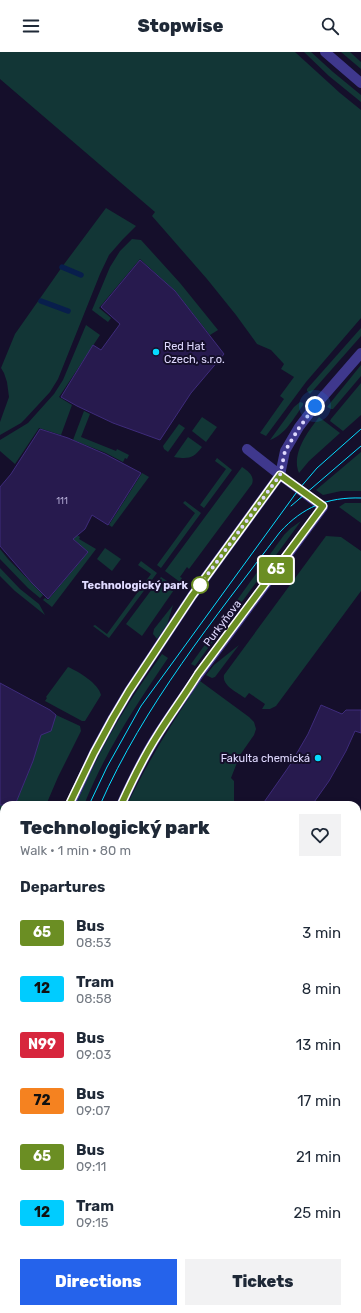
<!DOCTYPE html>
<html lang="en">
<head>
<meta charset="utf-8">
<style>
	body { margin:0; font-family:Rubik,sans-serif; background:#f2f2f3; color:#1f2937; height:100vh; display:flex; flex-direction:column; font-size:15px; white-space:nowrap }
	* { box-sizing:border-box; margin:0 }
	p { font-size:13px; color:#747a83 }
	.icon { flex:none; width:22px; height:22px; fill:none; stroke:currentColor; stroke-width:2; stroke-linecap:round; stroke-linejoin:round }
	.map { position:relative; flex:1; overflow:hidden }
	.panel { position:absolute; left:0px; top:749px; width:361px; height:512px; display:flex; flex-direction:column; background:#fff; border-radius:12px 12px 0 0; box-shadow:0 2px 6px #0003 }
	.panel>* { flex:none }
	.badge { padding:0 8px; border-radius:3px; font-size:14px; line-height:26px }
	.you { position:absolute; width:20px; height:20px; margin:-10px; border:3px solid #fff; border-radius:50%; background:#1a73e8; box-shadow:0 0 0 6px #1a73e833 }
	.map>.badge { position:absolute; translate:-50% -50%; box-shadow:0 0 0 2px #fff }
	h2 { padding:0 20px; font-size:15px; line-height:36px }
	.round { display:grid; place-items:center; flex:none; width:42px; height:42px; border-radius:0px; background:#f2f2f3 }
	.summary { display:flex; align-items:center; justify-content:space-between; height:68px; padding:0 20px }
	h1 { font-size:19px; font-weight:800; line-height:30px }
	.primary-button { display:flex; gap:8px; margin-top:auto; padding:8px 20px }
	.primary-button a { flex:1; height:46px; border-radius:0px; background:#2563eb; color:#fff; font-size:16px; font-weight:800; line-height:46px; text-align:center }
	.primary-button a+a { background:#f2f2f3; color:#1f2937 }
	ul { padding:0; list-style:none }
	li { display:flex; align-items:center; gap:12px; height:56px; padding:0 20px }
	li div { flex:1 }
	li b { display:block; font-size:15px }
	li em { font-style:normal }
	li .badge { min-width:44px; font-weight:700; text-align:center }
	header { display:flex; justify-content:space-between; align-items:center; height:52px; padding:0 20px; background:#fff; font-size:18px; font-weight:800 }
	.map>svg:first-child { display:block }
	.green { fill:#123636 }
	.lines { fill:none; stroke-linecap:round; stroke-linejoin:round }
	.stream { stroke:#081e4c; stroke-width:5.5 }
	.building { fill:#271a4e; stroke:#3e2b7b }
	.minor { stroke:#3f388d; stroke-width:10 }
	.tertiary { stroke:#3f388d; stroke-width:10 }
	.trunk { stroke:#e55bcf; stroke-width:11 }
	.tram { stroke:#06dbff; stroke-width:1 }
	.line-casing { stroke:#fff; stroke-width:9 }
	.line { stroke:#6b8e23; stroke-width:6 }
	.walk { stroke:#e0daff; stroke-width:4; stroke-dasharray:0 7.2 }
	.poi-dot { fill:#06dbff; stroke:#150f2b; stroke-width:1.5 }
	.stop-dot { fill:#fff; stroke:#6b8e23; stroke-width:2 }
	.labels { text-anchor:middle; stroke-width:4; stroke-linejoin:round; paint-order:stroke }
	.number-label { font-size:9px; fill:#b2aad3 }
	.poi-label { font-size:11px; fill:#e0daff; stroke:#150f2b; text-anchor:start }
	.stop-label { font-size:11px; font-weight:bold; fill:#e0daff; stroke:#150f2b; text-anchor:end }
	.street-label { font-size:11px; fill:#e0daff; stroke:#150f2b }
</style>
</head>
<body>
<header><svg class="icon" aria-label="menu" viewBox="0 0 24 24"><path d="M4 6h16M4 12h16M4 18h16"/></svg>Stopwise<svg class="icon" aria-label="search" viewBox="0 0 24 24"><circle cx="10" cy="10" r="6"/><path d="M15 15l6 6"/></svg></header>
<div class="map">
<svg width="361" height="1261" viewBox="0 0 361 1261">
	<rect width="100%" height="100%" fill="#150f2b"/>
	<g class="green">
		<path d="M0,0H295L340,41L361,58V266L306,330L266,384L260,381L284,347L280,344L294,325L281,317L284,312L271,298L257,292L236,263L207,227L152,164L155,160L0,27Z"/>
		<path d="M304,0H311L333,20L361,43V50L329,24Z"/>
		<path d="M341,0H350L361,10V17Z"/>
		<path d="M106,156L136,174L123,187L109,203L100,222L58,327L50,340L25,367L21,371L0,383V370L9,345L7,330L4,321L1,316L15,282L62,215Z"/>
		<path d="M132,187L141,188L180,231L218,278L210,283L175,239L140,207L99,256L111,266L108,270L92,258L110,215L120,199Z"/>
		<path d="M86,273L100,283L59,345L72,353L61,383L39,376L15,412L0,399V388L28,371L54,342L63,328Z"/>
		<path d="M361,276V284L310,342L307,339V337Z"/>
		<path d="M361,313V324L333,357H331L327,355Z"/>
		<path d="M361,331V363L343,379L330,369L331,367Z"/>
		<path d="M300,350L303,351V353C294,366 285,383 270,388L294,355Z"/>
		<path d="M84,359L90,362L81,385L116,399L117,397L129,403L127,407L125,406L123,410L106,401L73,388Z"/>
		<path d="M202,365L217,375L206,390L192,379Z"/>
		<path d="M319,365L340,381L309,409L299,421C291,401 308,380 319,365Z"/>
		<path d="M179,372L185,376L168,400L164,397L163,394Z"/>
		<path d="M188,385L202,395C193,407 188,407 174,405Z"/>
		<path d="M361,400V439H341L323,443L316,438Z"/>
		<path d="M217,406L232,418L204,456L200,453L226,417L215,409Z"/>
		<path d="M242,415C248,419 255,424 252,432L189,517L187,515L180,525L182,526L180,530L165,519Z"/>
		<path d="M142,421L149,425L112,475L109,473Z"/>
		<path d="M185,449L201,461L161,516L157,513L195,461L183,451Z"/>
		<path d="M345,451H361V471L339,455Z"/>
		<path d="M301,469L195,614L191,612L284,483L291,476Z"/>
		<path d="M77,483L80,485L79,487L96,497L52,555L43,548L45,546L48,548L88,500L73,487Z"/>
		<path d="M326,484L341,485L361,499V539L276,654L270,657H262L265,652L249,641L245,646C237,640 222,634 224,623Z"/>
		<path d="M105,496L121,507L112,519L97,507Z"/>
		<path d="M0,497L8,507L43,543L40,546L28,536L0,507Z"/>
		<path d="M141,509L157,521L109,586L93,574L95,573L107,582L151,522L138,513Z"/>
		<path d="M0,516L20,537L39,552L45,563L15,539L0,524Z"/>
		<path d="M161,525L176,535L142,584L126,572Z"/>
		<path d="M173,553L167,573L157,587L153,582L154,577Z"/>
		<path d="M239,593L215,625L212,626L206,623L214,613Z"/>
		<path d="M162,602L168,606C136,653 105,700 84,753H76C99,697 127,651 162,602Z"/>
		<path d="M68,615C78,619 99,632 101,643L85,669H82L45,649L47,646L46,645Z"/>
		<path d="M200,629L249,665L254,670L256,677L254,683L240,703L231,726L234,729V750L233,753H127C148,709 173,669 200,629Z"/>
		<path d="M54,662L80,674L81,679L58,725L46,753H15L33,709L42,679H50L51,678L55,665Z"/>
		<path d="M0,752L4,755V899L3,904L0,909Z"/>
		<path d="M357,1059L361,1062V1141L357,1139Z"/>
		<path d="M361,1223V1261H353L354,1257H357V1240Z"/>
		<path d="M67,1257H313L312,1261H66Z"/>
	</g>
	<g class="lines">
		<g class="stream">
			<path d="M62,215L81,223"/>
			<path d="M41,249L68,259"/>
		</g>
	</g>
	<g class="building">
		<path d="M140,208L175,239L224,302L191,341L160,388L113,371L77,354L61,345L93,293L101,298L120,272L101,255Z"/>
		<path d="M40,377L68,386L105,402L141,421L108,473L92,463L85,477L73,487L88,500L48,547L32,531L0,494V435L11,422Z"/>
		<path d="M0,631L50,658L56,663L51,679L41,683L33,709L15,753H0Z"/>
		<path d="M321,653L342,662L346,658H361V681L355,679L346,699L329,729L312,753H262L290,713L308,682Z"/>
	</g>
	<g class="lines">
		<g class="minor">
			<path d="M325,0L361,31"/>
			<path d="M247,397L280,423L285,399L299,375L315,354L361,301"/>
			<path d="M0,939H4"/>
			<path d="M0,964H4"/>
			<path d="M357,1170L361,1169"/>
		</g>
		<g class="tertiary">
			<path d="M70,753L94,701L113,666L129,639L192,544L280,423L323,455L199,622C185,643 170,663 157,684C143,706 132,729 121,753"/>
			<path d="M19,1257L20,1261"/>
			<path d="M57,1261L58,1257"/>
		</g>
		<g class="trunk">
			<path d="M319,1261L320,1257"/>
			<path d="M344,1261L345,1257"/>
		</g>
		<g class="tram">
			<path d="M291,454L361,394"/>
			<path d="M89,753L107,715L141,654L299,437L317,416L361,377"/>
			<path d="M100,753C144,653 214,567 280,480C303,455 327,445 361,446"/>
			<path d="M32,1257V1261"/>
			<path d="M42,1257V1261"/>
		</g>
	</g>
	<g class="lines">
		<g class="line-casing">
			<path id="line" d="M69,753L94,701L113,666L129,639L192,544L280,423L323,454L198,622C185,643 170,663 157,684C143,706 132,729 121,753"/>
		</g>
		<use href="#line" class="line"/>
		<path class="walk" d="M200,533L280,423L285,399L299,376L315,354"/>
	</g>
	<g class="poi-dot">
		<circle cx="156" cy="300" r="4"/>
		<circle cx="318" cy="706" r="4"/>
	</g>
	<circle class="stop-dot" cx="200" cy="533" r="8"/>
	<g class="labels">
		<g class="number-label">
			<text x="62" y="452">111</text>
		</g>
		<g class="poi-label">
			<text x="164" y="298">Red Hat<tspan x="164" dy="13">Czech, s.r.o.</tspan></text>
			<text x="310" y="710" text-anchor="end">Fakulta chemická</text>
		</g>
		<g class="stop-label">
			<text x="188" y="537">Technologický park</text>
		</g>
		<g class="street-label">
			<text transform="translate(222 571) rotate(-53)" y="4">Purkyňova</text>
		</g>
	</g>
</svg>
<div class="you" style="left:315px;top:354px"></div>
<b class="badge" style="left:276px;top:518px;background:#6b8e23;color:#fff">65</b>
<section class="panel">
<div class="summary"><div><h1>Technologický park</h1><p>Walk · 1 min · 80 m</p></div><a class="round"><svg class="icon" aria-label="heart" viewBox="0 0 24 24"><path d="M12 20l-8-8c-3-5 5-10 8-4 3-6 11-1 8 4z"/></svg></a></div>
<h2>Departures</h2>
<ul>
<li><span class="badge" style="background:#6b8e23;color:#fff">65</span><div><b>Bus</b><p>08:53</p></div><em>3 min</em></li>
<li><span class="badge" style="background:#0cf;color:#111">12</span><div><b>Tram</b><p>08:58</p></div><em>8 min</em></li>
<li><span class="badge" style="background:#d7263d;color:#fff">N99</span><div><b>Bus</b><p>09:03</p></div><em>13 min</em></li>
<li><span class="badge" style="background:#f58220;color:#111">72</span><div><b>Bus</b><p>09:07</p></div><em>17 min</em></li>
<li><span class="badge" style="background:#6b8e23;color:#fff">65</span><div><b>Bus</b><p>09:11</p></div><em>21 min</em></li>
<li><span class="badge" style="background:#0cf;color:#111">12</span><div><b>Tram</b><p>09:15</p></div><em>25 min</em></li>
</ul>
<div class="primary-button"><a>Directions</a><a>Tickets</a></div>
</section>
</div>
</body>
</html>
